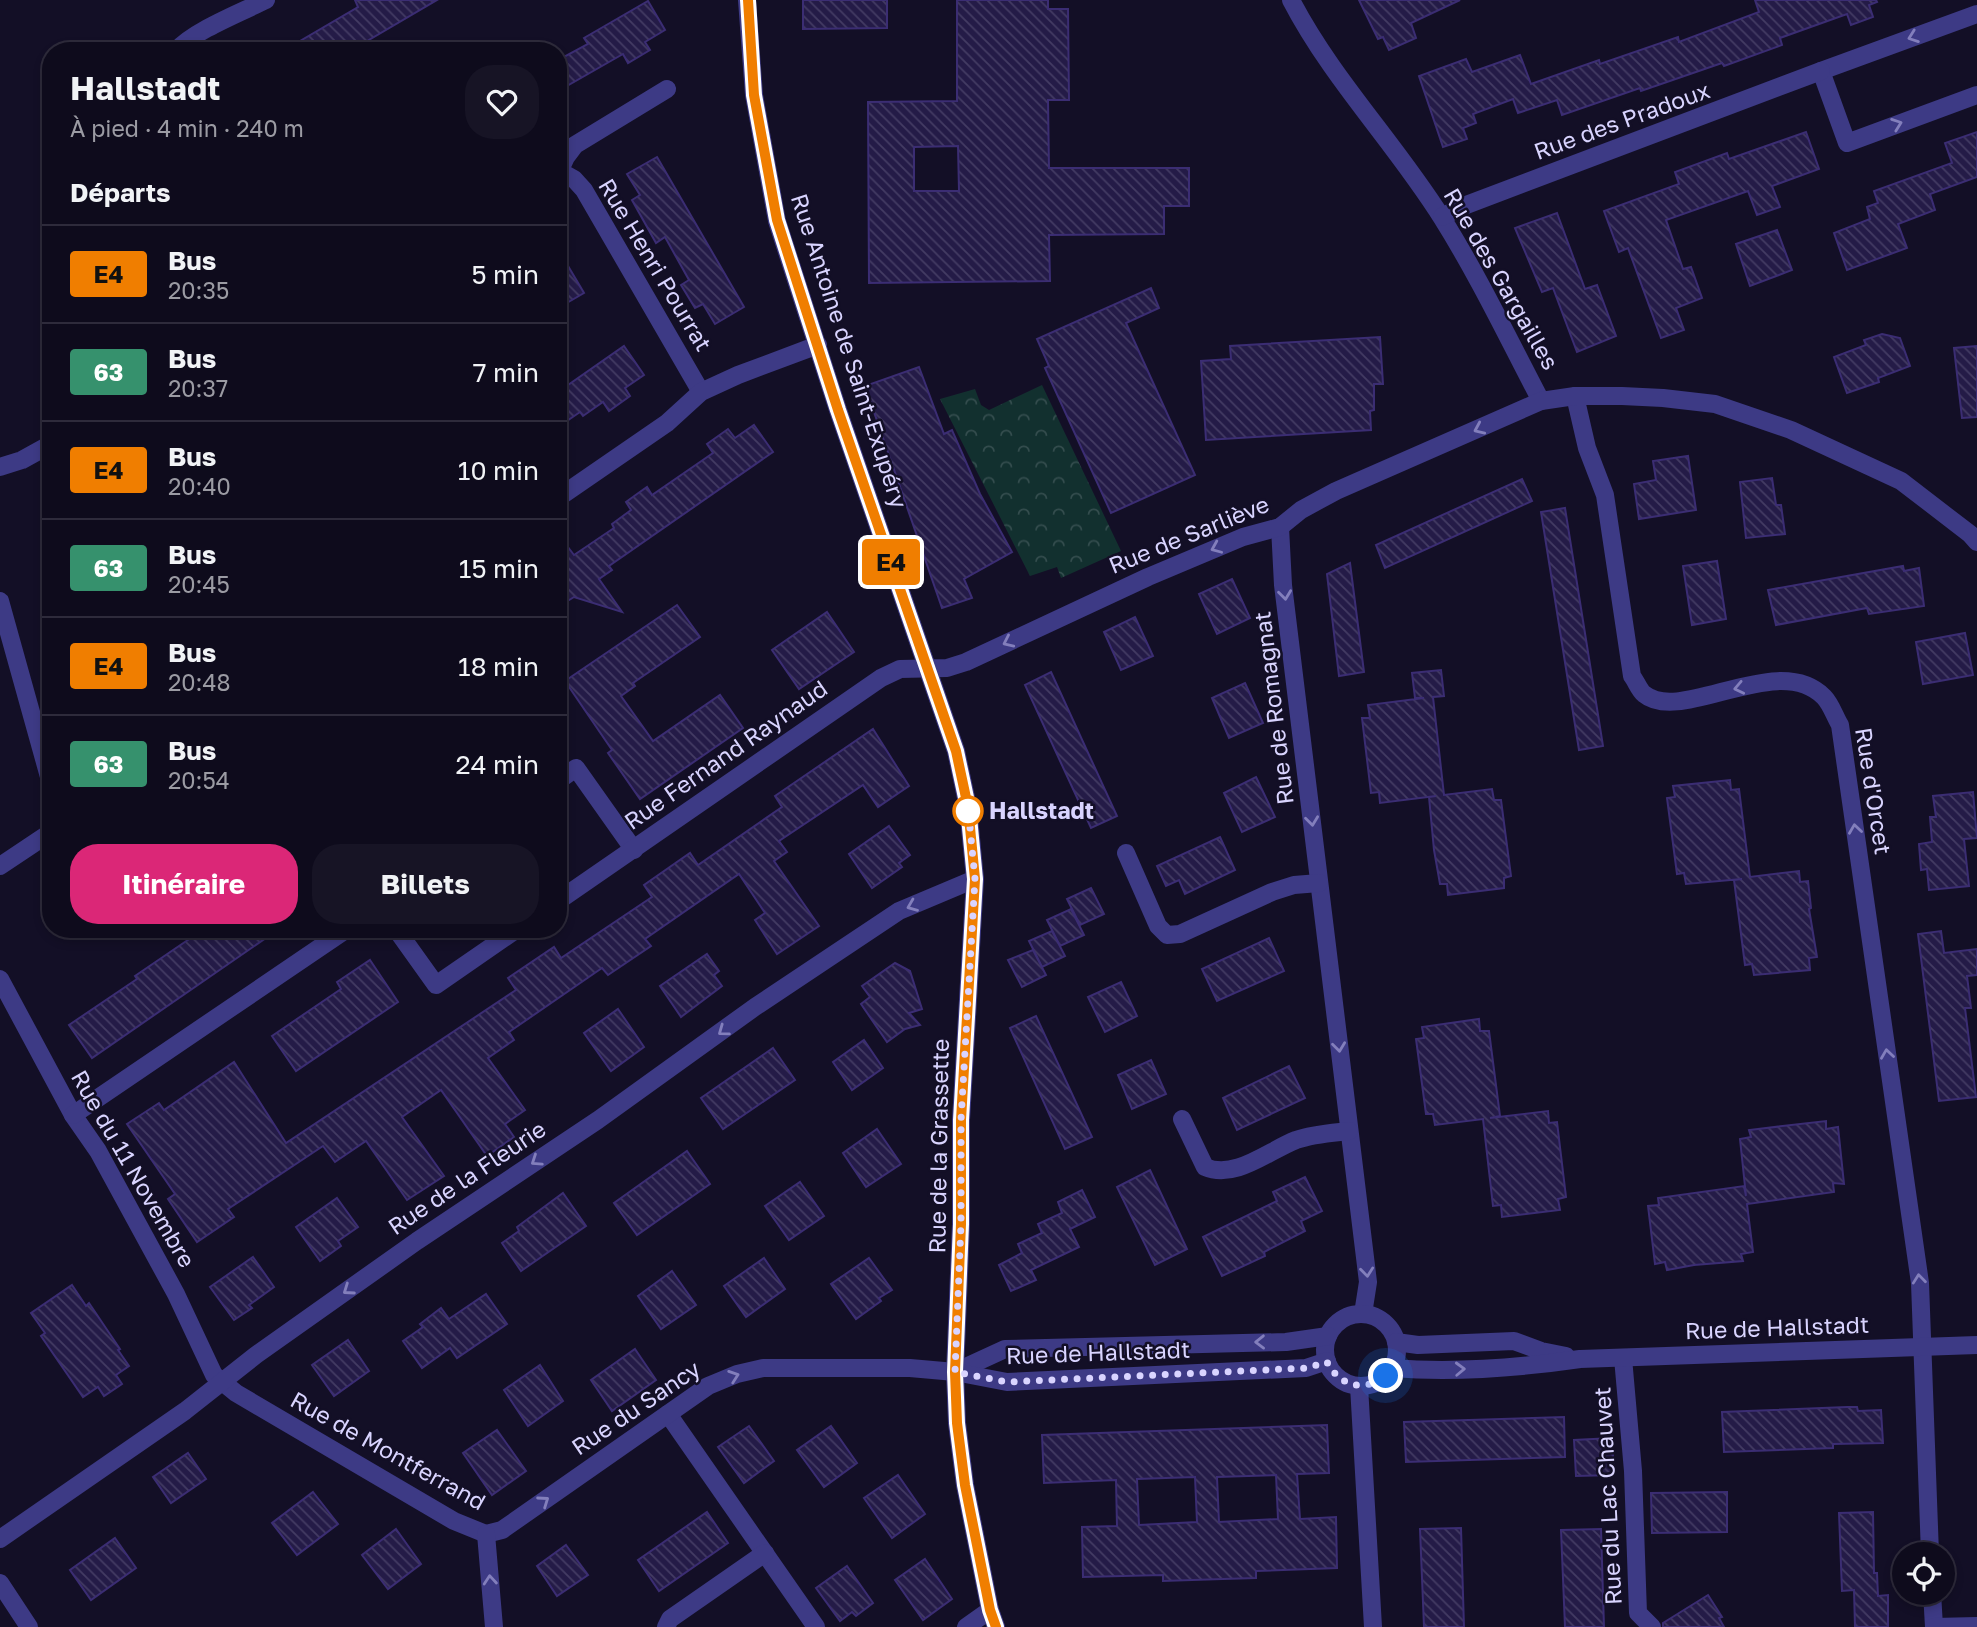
<!DOCTYPE html>
<html lang="fr">
<head>
<meta charset="utf-8">
<style>
	body { margin:0; font-family:"Golos Text",sans-serif; background:#171425; color:#f1f3f6; height:100vh; display:flex; flex-direction:column; font-size:26px; white-space:nowrap }
	* { box-sizing:border-box; margin:0 }
	p { font-size:23px; color:#9b9ba3 }
	.icon { flex:none; width:38px; height:38px; fill:none; stroke:currentColor; stroke-width:2; stroke-linecap:round; stroke-linejoin:round }
	.map { position:relative; flex:1; overflow:hidden }
	.side { position:absolute; left:42px; top:42px; width:525px; height:896px; display:flex; flex-direction:column; background:#0e0b1c; border-radius:28px; box-shadow:0 4px 10px #0003,0 0 0 2px #2e2b3b }
	.side>* { flex:none }
	.badge { padding:0 14px; border-radius:5px; font-size:24px; line-height:46px }
	.fabs { position:absolute; left:1892px; top:1542px; display:grid; gap:14px }
	.fabs a { display:grid; place-items:center; width:63px; height:63px; border-radius:50%; background:#0e0b1c; box-shadow:0 4px 10px #0003,0 0 0 2px #2e2b3b; font-size:35px }
	.you { position:absolute; width:35px; height:35px; margin:-18px; border:5px solid #fff; border-radius:50%; background:#1a73e8; box-shadow:0 0 0 10px #1a73e833 }
	.map>.badge { position:absolute; translate:-50% -50%; box-shadow:0 0 0 4px #fff }
	h2 { padding:0 28px; font-size:26px; line-height:63px }
	.round { display:grid; place-items:center; flex:none; width:74px; height:74px; border-radius:28px; background:#171425 }
	.summary { display:flex; align-items:center; justify-content:space-between; height:119px; padding:0 28px }
	h1 { font-size:33px; font-weight:700; line-height:52px }
	.primary-button { display:flex; gap:14px; margin-top:auto; padding:14px 28px }
	.primary-button a { flex:1; height:80px; border-radius:28px; background:#db2777; color:#fff; font-size:28px; font-weight:700; line-height:80px; text-align:center }
	.primary-button a+a { background:#171425; color:#f1f3f6 }
	ul { padding:0; list-style:none }
	li { display:flex; align-items:center; gap:21px; height:98px; padding:0 28px; border-top:2px solid #2e2b3b }
	li div { flex:1 }
	li b { display:block; font-size:26px }
	li em { font-style:normal }
	li .badge { min-width:77px; font-weight:700; text-align:center }
	.map>svg:first-child { display:block }
	.park { fill:url(#park-crowns) }
	.building { fill:url(#building-back-hatch); stroke:#3b2d73; stroke-width:2; fill-rule:evenodd }
	.lines { fill:none; stroke-linecap:round; stroke-linejoin:round }
	.minor { stroke:#3d3a85; stroke-width:18 }
	.oneway { stroke:#837fbc }
	.line-casing { stroke:#fff; stroke-width:16 }
	.line { stroke:#f07e00; stroke-width:10 }
	.walk { stroke:#d9d4ff; stroke-width:7; stroke-dasharray:0 12.6 }
	.stop-dot { fill:#fff; stroke:#f07e00; stroke-width:3.5 }
	.labels { text-anchor:middle; stroke-width:5; stroke-linejoin:round; paint-order:stroke }
	.street-label { font-size:23px; fill:#d9d4ff; stroke:#130f26 }
	.stop-label { font-size:23px; font-weight:bold; fill:#d9d4ff; stroke:#130f26; text-anchor:start }
</style>
</head>
<body>
<div class="map">
<svg width="1977" height="1627" viewBox="0 0 1977 1627">
	<defs>
		<pattern id="park-crowns" width="20" height="18" patternUnits="userSpaceOnUse" patternTransform="scale(1.75)"><rect width="20" height="18" fill="#12302f"/><path d="M2 6a3 3 0 1 1 6 0M12 15a3 3 0 1 1 6 0" fill="none" stroke="#344d4e"/></pattern>
		<pattern id="building-back-hatch" width="6" height="6" patternUnits="userSpaceOnUse" patternTransform="scale(1.75)"><rect width="6" height="6" fill="#241b47"/><path d="M-1 5l2 2M0 0l6 6M5-1l2 2" fill="none" stroke="#433b63"/></pattern>
	</defs>
	<rect width="100%" height="100%" fill="#130f26"/>
	<path class="park" d="M1042,385L1121,551L1061,578L1057,567L1030,576L940,399L975,389L981,405L989,410Z"/>
	<g class="building">
		<path d="M355,0H437L350,51H283L358,7Z"/>
		<path d="M803,0H887V28L803,29Z"/>
		<path d="M957,0H1048V9H1068L1069,100H1048L1049,168H1189V206H1164V234L1049,235L1050,281L869,283L868,102L957,101ZM958,146L959,191H914V147Z"/>
		<path d="M1359,0H1460L1411,23L1416,38L1389,50L1383,37L1378,39Z"/>
		<path d="M1755,0H1876L1877,2L1869,5L1873,17L1851,25L1847,14L1780,38L1782,45L1724,66L1722,63L1641,91L1640,88L1562,115L1557,100L1518,113L1513,99L1473,114L1476,123L1463,128L1467,139L1443,147L1419,76L1466,59L1472,72L1520,55L1531,84L1599,60L1600,64L1678,37L1679,42L1759,12Z"/>
		<path d="M648,1L665,30L645,42L650,50L628,63L623,54L558,91V60L588,44L584,38Z"/>
		<path d="M1806,132L1819,169L1772,186L1780,207L1757,215L1748,191L1666,220L1683,269L1691,267L1702,298L1676,308L1684,330L1661,338L1628,248L1619,252L1604,211L1679,184L1675,172L1727,153L1729,159Z"/>
		<path d="M1977,132V177L1930,194L1935,210L1898,224L1907,248L1847,270L1834,233L1870,219L1867,207L1878,203L1874,191L1952,163L1945,143Z"/>
		<path d="M657,157L744,307L715,324L703,304L695,308L681,285L689,280L665,237L656,243L632,200L640,195L627,174Z"/>
		<path d="M1557,213L1585,289L1597,285L1616,336L1577,352L1553,288L1542,292L1515,228Z"/>
		<path d="M1777,230L1792,270L1750,286L1736,244Z"/>
		<path d="M558,249L584,293L558,308Z"/>
		<path d="M1151,288L1159,308L1126,323L1195,475L1111,513L1045,368L1049,366L1037,339Z"/>
		<path d="M1882,334L1900,338L1910,366L1878,378L1879,382L1847,393L1834,357L1866,345L1864,340Z"/>
		<path d="M1380,337L1383,384H1374V410L1370,411L1371,430L1206,440L1201,361L1231,359L1230,346Z"/>
		<path d="M624,346L644,375L625,388L630,396L609,411L603,402L583,416L580,412L558,427V392Z"/>
		<path d="M1977,346V417L1962,418L1954,348Z"/>
		<path d="M919,367L944,434L952,430L980,494L1012,552L964,579L972,598L942,608L865,386Z"/>
		<path d="M754,425L773,452L609,566L612,570L599,579L622,612L574,597L558,607V534L574,555L614,528L612,524L631,510L626,502L637,494L647,487L652,495L713,453L707,444L728,429L735,438Z"/>
		<path d="M1688,456L1696,510L1639,519L1634,484L1656,480L1653,461Z"/>
		<path d="M1772,478L1776,505H1781L1785,534L1746,538L1740,482Z"/>
		<path d="M1522,479L1532,501L1385,568L1376,545Z"/>
		<path d="M1565,508L1603,746L1579,750L1541,512Z"/>
		<path d="M1717,561L1726,619L1692,625L1683,566Z"/>
		<path d="M1350,563L1364,672L1339,676L1327,574Z"/>
		<path d="M1903,566L1904,571L1919,568L1924,606L1869,614L1867,608L1776,625L1768,590Z"/>
		<path d="M1232,579L1250,618L1217,634L1199,594Z"/>
		<path d="M677,605L700,637L633,683L635,686L621,696L653,741L720,695L743,728L640,799L608,753L612,750L565,681Z"/>
		<path d="M827,612L854,652L799,689L772,650Z"/>
		<path d="M1135,617L1153,656L1121,670L1104,632Z"/>
		<path d="M1965,633L1973,675L1923,684L1916,642Z"/>
		<path d="M1441,670L1444,696L1433,697L1444,795L1492,789L1494,800H1501L1511,876L1504,878V888L1448,895L1447,884H1440L1434,850L1429,797L1436,796L1380,803L1379,792L1371,793L1362,718H1370L1368,705L1424,698H1415L1412,673Z"/>
		<path d="M1051,672L1117,816L1091,828L1025,685Z"/>
		<path d="M1245,683L1263,723L1229,738L1212,698Z"/>
		<path d="M873,729L909,786L878,807L863,785L779,841L787,852L774,861L819,926L777,954L755,920L765,913L739,874L645,939L651,946L608,975L602,968L509,1032L514,1040L488,1058L525,1110L505,1124L514,1137L487,1156L441,1090L402,1117L444,1176L407,1200L366,1141L335,1162L323,1146L228,1209L234,1217L197,1242L168,1199L175,1194L127,1124L159,1103L164,1110L234,1062L286,1143L516,990L508,978L554,947L561,958L652,897L644,885L690,853L698,865L782,807L775,796Z"/>
		<path d="M1256,777L1275,817L1242,832L1224,793Z"/>
		<path d="M1730,780L1731,790L1739,789L1750,877L1799,871L1800,882L1808,881L1811,908L1809,909L1817,957L1809,958L1810,970L1754,975L1752,964L1745,965L1734,880L1742,879L1686,884L1684,873L1677,874L1667,798L1675,797L1673,786Z"/>
		<path d="M1973,792L1977,838L1964,839L1969,886L1929,890L1927,869L1921,870L1919,844L1932,842L1930,817H1936L1933,796Z"/>
		<path d="M889,826L910,855L899,863L902,867L872,888L849,854Z"/>
		<path d="M1220,837L1235,870L1185,894L1179,880L1166,886L1157,866Z"/>
		<path d="M1091,888L1104,914L1080,925L1067,899Z"/>
		<path d="M1071,909L1084,935L1060,946L1047,920Z"/>
		<path d="M204,929H279L92,1058L69,1025L137,979L135,976Z"/>
		<path d="M1052,931L1065,956L1042,967L1029,941Z"/>
		<path d="M1941,931L1944,953L1977,949V975L1967,976L1971,1008H1965L1976,1097L1939,1101L1918,934Z"/>
		<path d="M1269,938L1284,971L1217,1001L1202,969Z"/>
		<path d="M1033,950L1046,975L1022,987L1008,960Z"/>
		<path d="M707,954L719,971L714,975L722,986L681,1017L660,986Z"/>
		<path d="M370,960L398,1002L296,1071L272,1036L341,989L337,982Z"/>
		<path d="M895,963L910,971L922,1009L909,1013L920,1025L905,1029L887,1042L861,1004L870,997L862,986Z"/>
		<path d="M1121,982L1137,1016L1105,1032L1088,997Z"/>
		<path d="M618,1009L644,1047L611,1071L584,1033Z"/>
		<path d="M1036,1016L1092,1137L1065,1149L1010,1028Z"/>
		<path d="M1479,1019L1480,1031H1489L1500,1116L1490,1118L1548,1111L1549,1123L1557,1122L1566,1197L1558,1199L1560,1210L1502,1217L1501,1205L1493,1206L1483,1119L1435,1125L1433,1114H1426L1416,1039L1424,1038L1422,1027Z"/>
		<path d="M864,1040L883,1068L852,1090L833,1062Z"/>
		<path d="M773,1048L795,1080L723,1129L701,1098Z"/>
		<path d="M1151,1060L1166,1094L1132,1109L1118,1075Z"/>
		<path d="M1289,1066L1305,1098L1237,1130L1223,1098Z"/>
		<path d="M1826,1121V1129L1838,1127L1844,1184L1833,1183L1834,1192L1747,1204L1753,1252L1741,1254L1743,1261L1694,1265L1667,1270L1665,1262L1655,1264L1648,1206L1659,1205L1658,1198L1744,1186L1746,1196L1740,1139L1751,1137L1749,1130Z"/>
		<path d="M877,1129L901,1164L866,1187L843,1153Z"/>
		<path d="M687,1151L710,1184L637,1235L614,1203Z"/>
		<path d="M1150,1170L1187,1249L1155,1265L1117,1187Z"/>
		<path d="M1305,1177L1322,1211L1301,1221L1305,1231L1264,1252L1265,1256L1222,1276L1203,1237L1277,1201L1273,1192Z"/>
		<path d="M800,1182L824,1216L789,1240L765,1206Z"/>
		<path d="M1082,1190L1095,1217L1070,1229L1079,1247L1031,1270L1036,1280L1011,1291L999,1265L1022,1253L1018,1244L1042,1233L1038,1224L1062,1213L1058,1202Z"/>
		<path d="M563,1193L586,1226L521,1271L502,1243L519,1231L517,1227Z"/>
		<path d="M337,1198L358,1227L338,1241L341,1246L320,1261L296,1227Z"/>
		<path d="M253,1257L274,1287L249,1305L252,1308L234,1320L210,1287Z"/>
		<path d="M764,1258L785,1289L746,1317L724,1286Z"/>
		<path d="M869,1258L892,1290L879,1298L881,1301L856,1319L831,1284Z"/>
		<path d="M672,1271L696,1305L661,1329L638,1296Z"/>
		<path d="M72,1285L86,1306L89,1303L120,1349L118,1350L129,1366L116,1375L122,1384L104,1396L98,1387L83,1397L41,1336L45,1333L31,1313Z"/>
		<path d="M486,1294L507,1324L457,1358L450,1348L422,1368L403,1341L423,1327L420,1324L441,1308L449,1319Z"/>
		<path d="M348,1340L369,1371L334,1396L312,1365Z"/>
		<path d="M635,1349L656,1380L612,1411L591,1380Z"/>
		<path d="M540,1365L563,1401L528,1426L504,1390Z"/>
		<path d="M1847,1407H1857L1858,1411L1881,1410L1883,1443L1833,1444V1448L1724,1452L1722,1412Z"/>
		<path d="M1564,1417L1565,1457L1406,1462L1404,1422Z"/>
		<path d="M1327,1425L1329,1473L1297,1474L1300,1519L1336,1517L1337,1568L1256,1571V1578L1223,1579L1163,1581V1575L1083,1577L1082,1527L1117,1526L1116,1480L1044,1483L1042,1435ZM1276,1475L1278,1519L1219,1522L1217,1477ZM1195,1477L1197,1522L1139,1525L1137,1479Z"/>
		<path d="M749,1426L774,1461L744,1483L718,1447Z"/>
		<path d="M831,1426L857,1463L824,1487L797,1450Z"/>
		<path d="M497,1430L526,1471L492,1495L463,1453Z"/>
		<path d="M1612,1438L1614,1475L1576,1476L1574,1440Z"/>
		<path d="M188,1453L206,1479L171,1503L153,1477Z"/>
		<path d="M898,1475L925,1514L892,1538L864,1498Z"/>
		<path d="M313,1492L338,1524L297,1555L272,1523Z"/>
		<path d="M1727,1492V1532L1652,1533L1651,1493Z"/>
		<path d="M707,1512L728,1543L659,1591L638,1560Z"/>
		<path d="M1873,1512L1874,1573H1877L1878,1596L1888,1595V1627H1855L1854,1590L1842,1591L1839,1513Z"/>
		<path d="M1461,1528L1464,1627H1424L1420,1529Z"/>
		<path d="M396,1529L421,1564L388,1589L362,1555Z"/>
		<path d="M1601,1529L1604,1627H1565L1561,1530Z"/>
		<path d="M115,1538L136,1568L91,1600L70,1570Z"/>
		<path d="M566,1545L588,1575L557,1596L537,1566Z"/>
		<path d="M925,1559L952,1599L923,1620L895,1580Z"/>
		<path d="M847,1566L873,1603L856,1616L852,1612L840,1621L816,1588Z"/>
		<path d="M1708,1595L1722,1617L1719,1618L1724,1627H1663V1623Z"/>
	</g>
	<g class="lines">
		<g class="minor">
			<path d="M747,0L754,95L777,221L838,410L956,751L968,807L975,879L961,1120V1224L955,1372L957,1423L965,1485L990,1610L996,1627"/>
			<path d="M1291,0C1332,79 1395,143 1442,218C1479,277 1509,340 1541,401"/>
			<path d="M1977,14L1821,71L1847,143L1977,95"/>
			<path d="M176,51C193,31 242,12 266,0"/>
			<path d="M558,170L574,179L584,190L701,392"/>
			<path d="M560,170L566,157L575,145L667,89"/>
			<path d="M1442,217L1461,207L1821,71"/>
			<path d="M1575,396L1587,448L1605,495L1632,676C1636,681 1639,690 1644,694C1681,725 1778,650 1824,697C1831,704 1835,717 1840,725L1920,1283L1930,1554"/>
			<path d="M0,467L22,460L51,444"/>
			<path d="M558,498L667,423L701,392L738,375L818,345"/>
			<path d="M1280,527L1283,585L1368,1282L1363,1314"/>
			<path d="M0,601L51,784"/>
			<path d="M558,781L576,768L634,850"/>
			<path d="M1126,853L1158,926L1167,935L1180,934L1272,892L1294,885L1319,883"/>
			<path d="M0,866L51,832"/>
			<path d="M558,901L881,678L900,669L947,668L966,662L1148,577L1243,537L1280,527L1301,510L1336,491L1541,401L1575,396H1622L1663,398L1715,404L1791,430L1901,481L1970,534L1977,542"/>
			<path d="M396,929L436,985L517,929"/>
			<path d="M0,979L73,1115L98,1151L176,1294L214,1375L236,1393L454,1521L486,1534"/>
			<path d="M73,1115L347,929"/>
			<path d="M1182,1119L1205,1167C1235,1180 1268,1151 1296,1140C1313,1134 1331,1133 1349,1131"/>
			<circle cx="1361" cy="1350" r="36"/>
			<path d="M1396,1342L1418,1345L1514,1341L1541,1351L1566,1356"/>
			<path d="M1623,1358L1633,1471L1638,1613L1652,1627"/>
			<path d="M1392,1368C1455,1373 1518,1368 1580,1359L1977,1345"/>
			<path d="M955,1372L1005,1349L1286,1342L1328,1336"/>
			<path d="M1359,1386L1373,1627"/>
			<path d="M668,1414L816,1627"/>
			<path d="M486,1534L502,1530L708,1386L737,1374L763,1368H910L955,1372L1007,1382L1306,1368L1327,1361"/>
			<path d="M486,1534L494,1627"/>
			<path d="M0,1539L185,1411L256,1355L417,1241L598,1120L755,1007L899,911L975,879"/>
			<path d="M0,1583L29,1627"/>
			<path d="M1932,1592L1934,1627"/>
			<path d="M666,1627L670,1619L765,1553"/>
			<path d="M966,1627L990,1610"/>
			<path d="M1934,1627L1977,1626"/>
		</g>
	</g>
	<defs><path id="oneway-chevron" d="M-2-3.5L2.5 0L-2 3.5" fill="none" stroke-width="1.6" stroke-linecap="round" stroke-linejoin="round" transform="scale(1.75)"/></defs>
	<g class="oneway">
		<use href="#oneway-chevron" transform="translate(1913 37) rotate(160)"/>
		<use href="#oneway-chevron" transform="translate(1897 124) rotate(-20)"/>
		<use href="#oneway-chevron" transform="translate(1479 429) rotate(156)"/>
		<use href="#oneway-chevron" transform="translate(1216 548) rotate(157)"/>
		<use href="#oneway-chevron" transform="translate(1285 595) rotate(83)"/>
		<use href="#oneway-chevron" transform="translate(1008 642) rotate(155)"/>
		<use href="#oneway-chevron" transform="translate(1739 688) rotate(168)"/>
		<use href="#oneway-chevron" transform="translate(1312 821) rotate(83)"/>
		<use href="#oneway-chevron" transform="translate(1855 829) rotate(-98)"/>
		<use href="#oneway-chevron" transform="translate(912 906) rotate(158)"/>
		<use href="#oneway-chevron" transform="translate(723 1031) rotate(144)"/>
		<use href="#oneway-chevron" transform="translate(1339 1047) rotate(83)"/>
		<use href="#oneway-chevron" transform="translate(1887 1054) rotate(-98)"/>
		<use href="#oneway-chevron" transform="translate(536 1161) rotate(146)"/>
		<use href="#oneway-chevron" transform="translate(1367 1272) rotate(84)"/>
		<use href="#oneway-chevron" transform="translate(1919 1279) rotate(-96)"/>
		<use href="#oneway-chevron" transform="translate(348 1290) rotate(145)"/>
		<use href="#oneway-chevron" transform="translate(1260 1342) rotate(179)"/>
		<use href="#oneway-chevron" transform="translate(1460 1369) rotate(-2)"/>
		<use href="#oneway-chevron" transform="translate(734 1376) rotate(-19)"/>
		<use href="#oneway-chevron" transform="translate(544 1501) rotate(-35)"/>
		<use href="#oneway-chevron" transform="translate(490 1580) rotate(-95)"/>
	</g>
	<g class="lines">
		<g class="line-casing">
			<path id="line" d="M748,0L754,95L777,220L838,410L956,751L968,807L975,879L961,1120V1224L955,1372L957,1423L965,1485L990,1610L996,1627"/>
		</g>
		<use href="#line" class="line"/>
		<path class="walk" d="M968,811V807L975,879L961,1120V1224L955,1372L1007,1382L1307,1368L1327,1362C1340,1386 1363,1393 1386,1376"/>
	</g>
	<circle class="stop-dot" cx="968" cy="811" r="14"/>
	<g class="labels">
		<g class="street-label">
			<text transform="translate(1622 121) rotate(-20)" y="8">Rue des Pradoux</text>
			<text transform="translate(655 265) rotate(59)" y="8">Rue Henri Pourrat</text>
			<text transform="translate(1501 279) rotate(60)" y="8">Rue des Gargailles</text>
			<text transform="translate(849 351) rotate(72)" y="8">Rue Antoine de Saint-Exupéry</text>
			<text transform="translate(1189 535) rotate(-22)" y="8">Rue de Sarliève</text>
			<text transform="translate(1274 708) rotate(-97)" y="8">Rue de Romagnat</text>
			<text transform="translate(726 755) rotate(-35)" y="8">Rue Fernand Raynaud</text>
			<text transform="translate(1873 791) rotate(81)" y="8">Rue d'Orcet</text>
			<text transform="translate(939 1146) rotate(-89)" y="8">Rue de la Grassette</text>
			<text transform="translate(133 1169) rotate(60)" y="8">Rue du 11 Novembre</text>
			<text transform="translate(467 1178) rotate(-34)" y="8">Rue de la Fleurie</text>
			<text transform="translate(1777 1328) rotate(-2)" y="8">Rue de Hallstadt</text>
			<text transform="translate(1098 1353) rotate(-2)" y="8">Rue de Hallstadt</text>
			<text transform="translate(636 1408) rotate(-34)" y="8">Rue du Sancy</text>
			<text transform="translate(388 1451) rotate(29)" y="8">Rue de Montferrand</text>
			<text transform="translate(1608 1496) rotate(-93)" y="8">Rue du Lac Chauvet</text>
		</g>
		<g class="stop-label">
			<text x="989" y="819">Hallstadt</text>
		</g>
	</g>
</svg>
<div class="fabs">
<a><svg class="icon" aria-label="locate" viewBox="0 0 24 24"><circle cx="12" cy="12" r="6"/><path d="M12 2v4M12 18v4M2 12h4M18 12h4"/></svg></a>
</div>
<div class="you" style="left:1386px;top:1376px"></div>
<b class="badge" style="left:891px;top:562px;background:#f07e00;color:#111">E4</b>
<section class="side">
<div class="summary"><div><h1>Hallstadt</h1><p>À pied · 4 min · 240 m</p></div><a class="round"><svg class="icon" aria-label="heart" viewBox="0 0 24 24"><path d="M12 20l-8-8c-3-5 5-10 8-4 3-6 11-1 8 4z"/></svg></a></div>
<h2>Départs</h2>
<ul>
<li><span class="badge" style="background:#f07e00;color:#111">E4</span><div><b>Bus</b><p>20:35</p></div><em>5 min</em></li>
<li><span class="badge" style="background:#36916d;color:#fff">63</span><div><b>Bus</b><p>20:37</p></div><em>7 min</em></li>
<li><span class="badge" style="background:#f07e00;color:#111">E4</span><div><b>Bus</b><p>20:40</p></div><em>10 min</em></li>
<li><span class="badge" style="background:#36916d;color:#fff">63</span><div><b>Bus</b><p>20:45</p></div><em>15 min</em></li>
<li><span class="badge" style="background:#f07e00;color:#111">E4</span><div><b>Bus</b><p>20:48</p></div><em>18 min</em></li>
<li><span class="badge" style="background:#36916d;color:#fff">63</span><div><b>Bus</b><p>20:54</p></div><em>24 min</em></li>
</ul>
<div class="primary-button"><a>Itinéraire</a><a>Billets</a></div>
</section>
</div>
</body>
</html>
